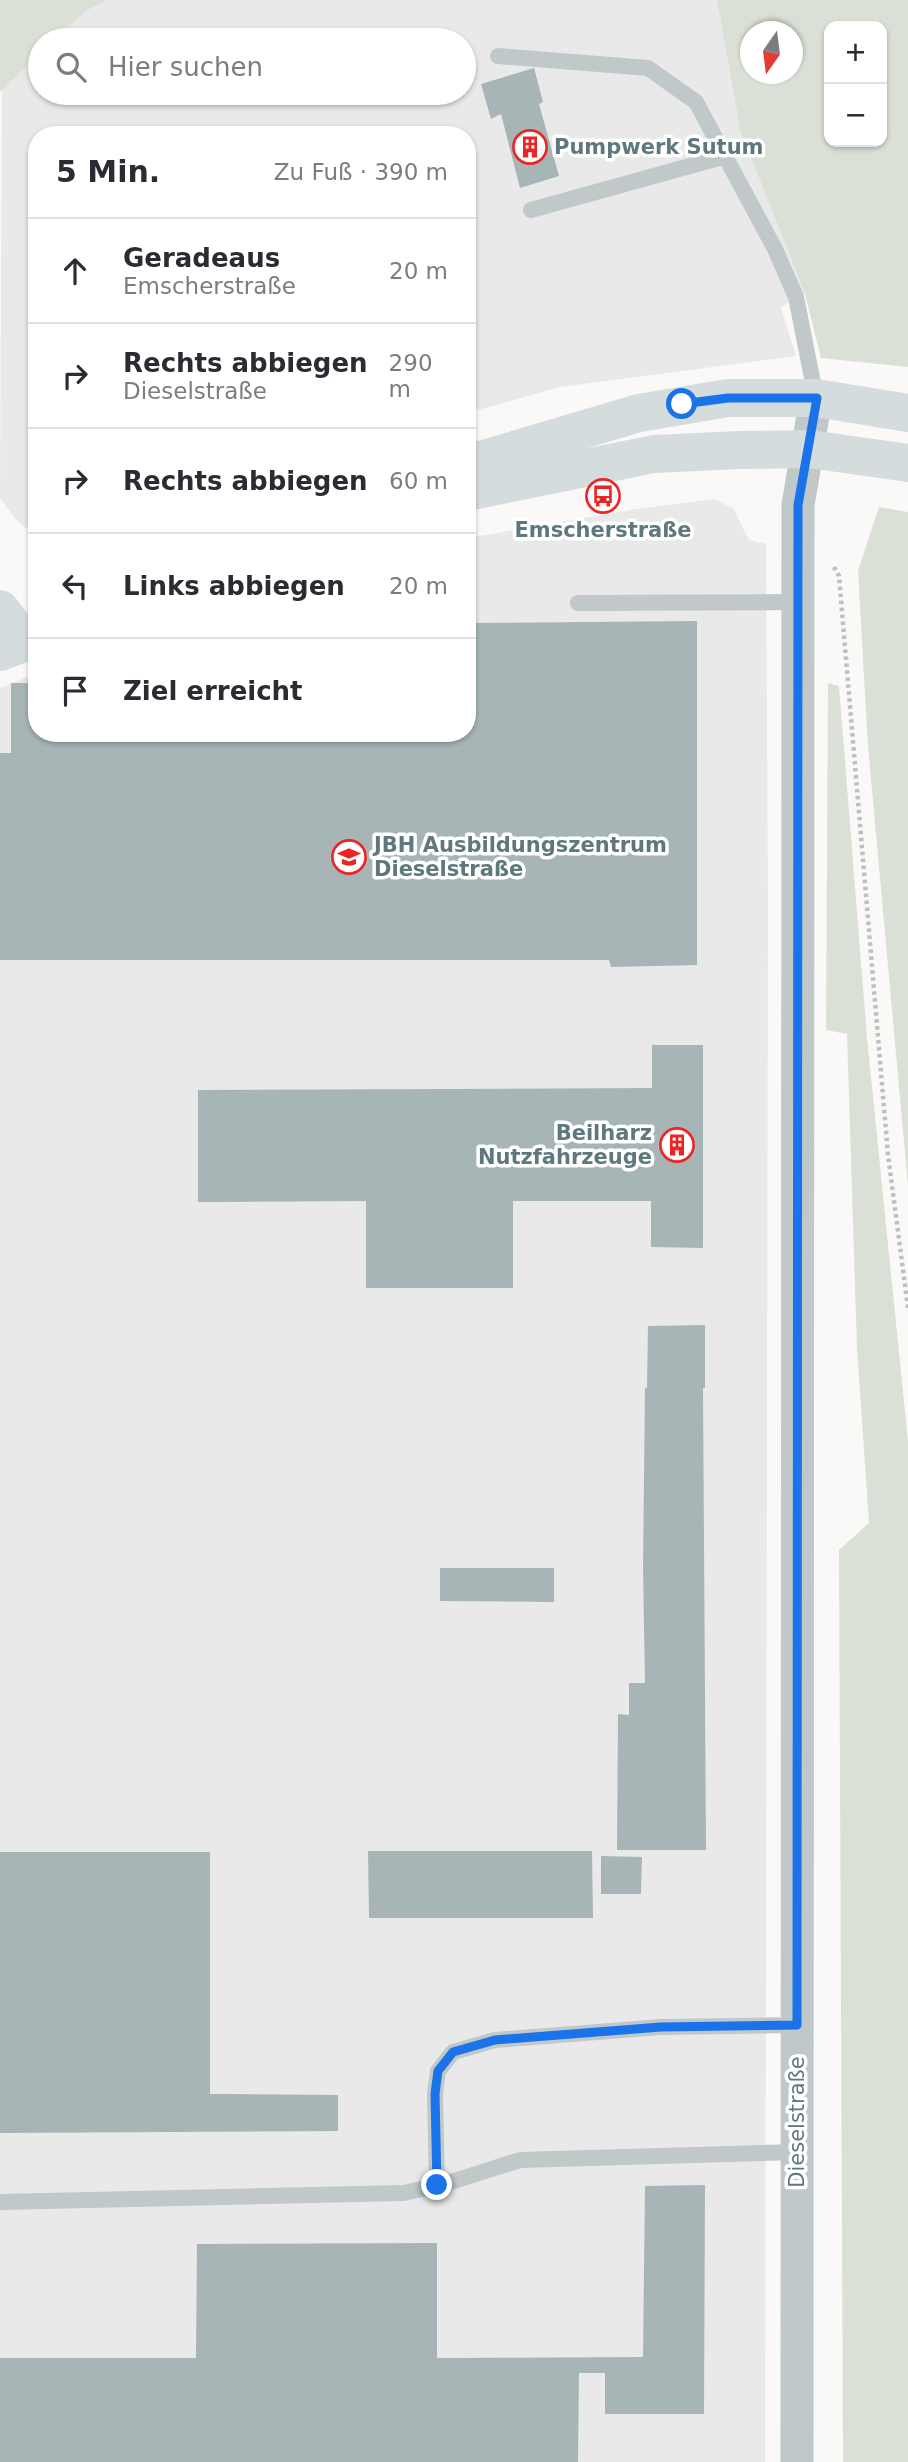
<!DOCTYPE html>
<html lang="de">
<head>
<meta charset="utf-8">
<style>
	body { margin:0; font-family:"DejaVu Sans",sans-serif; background:#f2f2f3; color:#2b2b33 }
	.controls { position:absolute; right:21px; top:21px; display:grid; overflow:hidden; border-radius:14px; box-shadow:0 2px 5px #0004 }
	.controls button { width:63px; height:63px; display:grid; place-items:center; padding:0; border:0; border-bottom:2px solid #e1e1e2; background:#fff; color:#2b2b33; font:35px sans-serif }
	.compass { position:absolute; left:740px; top:21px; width:63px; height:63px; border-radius:50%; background:#fff; box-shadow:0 2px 5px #0004; rotate:194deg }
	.stop { position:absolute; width:21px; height:21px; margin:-16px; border:5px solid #1a73e8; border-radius:50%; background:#fff }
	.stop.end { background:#1a73e8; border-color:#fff; box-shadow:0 2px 7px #0008 }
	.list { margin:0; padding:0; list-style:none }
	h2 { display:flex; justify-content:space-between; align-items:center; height:91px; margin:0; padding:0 28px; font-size:30px }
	h2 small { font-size:23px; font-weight:400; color:#7c7c81 }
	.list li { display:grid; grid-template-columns:46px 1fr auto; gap:21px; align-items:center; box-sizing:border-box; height:105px; padding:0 28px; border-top:2px solid #e1e1e2 }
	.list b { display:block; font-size:26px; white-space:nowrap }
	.list p { margin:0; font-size:23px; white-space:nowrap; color:#7c7c81 }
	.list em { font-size:23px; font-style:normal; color:#7c7c81 }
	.icon { flex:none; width:38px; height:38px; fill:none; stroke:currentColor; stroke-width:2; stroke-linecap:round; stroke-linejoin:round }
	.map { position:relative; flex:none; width:908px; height:2462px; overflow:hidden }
	.search { position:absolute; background:#fff; box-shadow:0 2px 5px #0004; left:28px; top:28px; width:448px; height:77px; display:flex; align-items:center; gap:18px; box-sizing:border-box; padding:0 24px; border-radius:38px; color:#7c7c81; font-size:26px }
	.panel { position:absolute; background:#fff; box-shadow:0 2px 5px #0004; left:28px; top:126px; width:448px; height:616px; border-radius:28px }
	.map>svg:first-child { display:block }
</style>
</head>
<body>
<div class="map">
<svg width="908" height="2462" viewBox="0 0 908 2462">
	<rect width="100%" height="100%" fill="#faf9f7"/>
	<g fill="#e8e9e8">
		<polygon points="107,0 717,0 740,130 805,294 796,297 781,308 796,356 560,387 467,413 467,135 37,135 37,536 17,521 0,498 2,88 40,53 40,93 464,93 464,40 54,40 86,11"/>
		<polygon points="715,499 734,509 749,540 766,544 768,906 765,2462 0,2462 0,688 37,673 37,733 467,733 467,538 637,509"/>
	</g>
	<g fill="#dbe0d6" fill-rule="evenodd">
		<polygon points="0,0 107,0 86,11 54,40 40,40 40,53 0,92"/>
		<path d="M717 0H908V367L821 358 805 294 740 130ZM829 26H882V142H829ZM750 32H792V74H750Z"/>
		<polygon points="879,507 908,512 908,1185 868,746 858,571"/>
		<polygon points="828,683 839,686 867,1038 908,1441 908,2462 843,2462 839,1550 869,1523 857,1348 847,1034 826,1030"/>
	</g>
	<g fill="#a7b5b7">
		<polygon points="534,68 543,102 539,104 559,176 520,188 501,114 491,119 481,84"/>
		<polygon points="697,621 697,965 611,967 609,960 0,960 0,753 11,753 11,683 37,683 37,733 467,733 467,623"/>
		<polygon points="652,1045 703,1045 703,1248 651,1247 651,1201 513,1201 513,1288 366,1288 366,1201 198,1202 198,1090 652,1088"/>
		<polygon points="705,1325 705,1388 703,1388 706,1850 617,1850 618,1714 629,1715 629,1683 645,1683 643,1568 645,1388 647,1388 648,1326"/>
		<polygon points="440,1568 554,1568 554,1602 440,1601"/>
		<polygon points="368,1851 592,1851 593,1918 369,1918"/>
		<polygon points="0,1852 210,1852 210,2094 338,2095 338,2131 0,2133"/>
		<polygon points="601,1856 642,1857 641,1894 601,1894"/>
		<polygon points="705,2185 704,2414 605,2414 605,2373 579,2373 578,2462 0,2462 0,2358 196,2358 197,2244 437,2243 437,2358 643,2357 645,2186"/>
	</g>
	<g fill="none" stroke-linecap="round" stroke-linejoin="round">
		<polyline stroke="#bbc1c2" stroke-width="4.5" stroke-dasharray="3.5 3.5" stroke-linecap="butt" points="834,567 839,576 888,1155 908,1308"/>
		<g stroke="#c0c8ca" stroke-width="16">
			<polyline points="498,56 648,68 696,102 775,249 796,297 816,398"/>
			<polyline points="531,210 726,156"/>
			<polyline points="578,603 798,602"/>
			<polyline points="437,2185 435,2094 438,2071 453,2052 495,2040 661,2027 797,2025"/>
			<polyline points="0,2202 404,2193 448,2183 520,2160 797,2152"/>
		</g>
		<polyline stroke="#c0c8ca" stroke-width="33" points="797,2462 798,505 816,398"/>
		<g stroke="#d5dcdd" stroke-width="38">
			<polyline points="467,464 639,413 728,398 816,398 908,413"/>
			<polyline points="467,492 654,454 740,450 809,449 908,463"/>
			<polyline points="0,652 37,638"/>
		</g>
		<polyline stroke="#d5dcdd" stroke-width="38" points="0,609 26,642"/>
	</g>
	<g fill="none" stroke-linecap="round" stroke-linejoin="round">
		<polyline stroke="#1a73e8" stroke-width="9" points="437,2185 435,2094 438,2071 453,2052 495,2040 661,2027 797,2025 798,505 817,398 728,398 682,404"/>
	</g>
	<defs>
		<g id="building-ring" transform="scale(1.75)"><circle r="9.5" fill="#fff" stroke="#ed2426" stroke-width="1.5"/><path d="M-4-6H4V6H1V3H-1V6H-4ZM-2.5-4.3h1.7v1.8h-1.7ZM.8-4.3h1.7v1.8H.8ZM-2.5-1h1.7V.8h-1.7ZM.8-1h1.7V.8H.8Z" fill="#ed2426"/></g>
		<g id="bus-ring" transform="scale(1.75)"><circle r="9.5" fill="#fff" stroke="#ed2426" stroke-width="1.5"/><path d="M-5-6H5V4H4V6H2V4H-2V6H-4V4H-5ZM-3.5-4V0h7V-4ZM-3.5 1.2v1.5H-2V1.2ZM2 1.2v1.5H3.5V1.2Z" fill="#ed2426"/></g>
		<g id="university-ring" transform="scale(1.75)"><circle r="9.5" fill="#fff" stroke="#ed2426" stroke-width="1.5"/><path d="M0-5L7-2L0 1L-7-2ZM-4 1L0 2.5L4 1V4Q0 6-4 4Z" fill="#ed2426"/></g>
	</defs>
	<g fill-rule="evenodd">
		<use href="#building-ring" x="530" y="147"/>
		<use href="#bus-ring" x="603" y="496"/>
		<use href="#university-ring" x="349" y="857"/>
		<use href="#building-ring" x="677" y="1145"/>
	</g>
	<g text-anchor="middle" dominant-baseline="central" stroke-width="7" stroke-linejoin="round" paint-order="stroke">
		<g font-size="21" font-weight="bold" fill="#5e787e" stroke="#fff" text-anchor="start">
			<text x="554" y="147">Pumpwerk Sutum</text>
			<text x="603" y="530" text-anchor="middle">Emscherstraße</text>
			<text x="374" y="845">JBH Ausbildungszentrum<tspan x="374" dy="24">Dieselstraße</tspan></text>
			<text x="652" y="1133" text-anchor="end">Beilharz<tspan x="652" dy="24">Nutzfahrzeuge</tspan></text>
		</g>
		<g font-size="21" fill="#5e787e" stroke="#fff">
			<text transform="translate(797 2122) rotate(-90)">Dieselstraße</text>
		</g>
	</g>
</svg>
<div class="controls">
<button>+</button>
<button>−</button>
</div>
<svg class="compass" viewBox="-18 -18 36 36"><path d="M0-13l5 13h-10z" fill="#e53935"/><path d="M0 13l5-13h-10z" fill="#7c7c81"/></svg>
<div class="stop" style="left:682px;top:404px"></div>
<div class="stop end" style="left:437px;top:2185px"></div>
<div class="search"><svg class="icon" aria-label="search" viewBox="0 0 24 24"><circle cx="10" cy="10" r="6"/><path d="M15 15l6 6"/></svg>Hier suchen</div>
<section class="panel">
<h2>5 Min.<small>Zu Fuß · 390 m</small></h2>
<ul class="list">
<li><svg class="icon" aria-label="ahead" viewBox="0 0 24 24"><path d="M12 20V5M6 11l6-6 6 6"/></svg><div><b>Geradeaus</b><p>Emscherstraße</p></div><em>20 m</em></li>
<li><svg class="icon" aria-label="right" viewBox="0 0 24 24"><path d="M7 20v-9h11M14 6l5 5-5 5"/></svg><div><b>Rechts abbiegen</b><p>Dieselstraße</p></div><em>290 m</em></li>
<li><svg class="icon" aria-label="right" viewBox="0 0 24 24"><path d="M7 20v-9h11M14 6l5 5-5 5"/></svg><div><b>Rechts abbiegen</b></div><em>60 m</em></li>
<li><svg class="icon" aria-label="left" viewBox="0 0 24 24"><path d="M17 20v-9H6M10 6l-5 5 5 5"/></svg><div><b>Links abbiegen</b></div><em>20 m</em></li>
<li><svg class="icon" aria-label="arrive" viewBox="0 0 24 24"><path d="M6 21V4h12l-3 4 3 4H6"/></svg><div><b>Ziel erreicht</b></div></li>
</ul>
</section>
</div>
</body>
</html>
